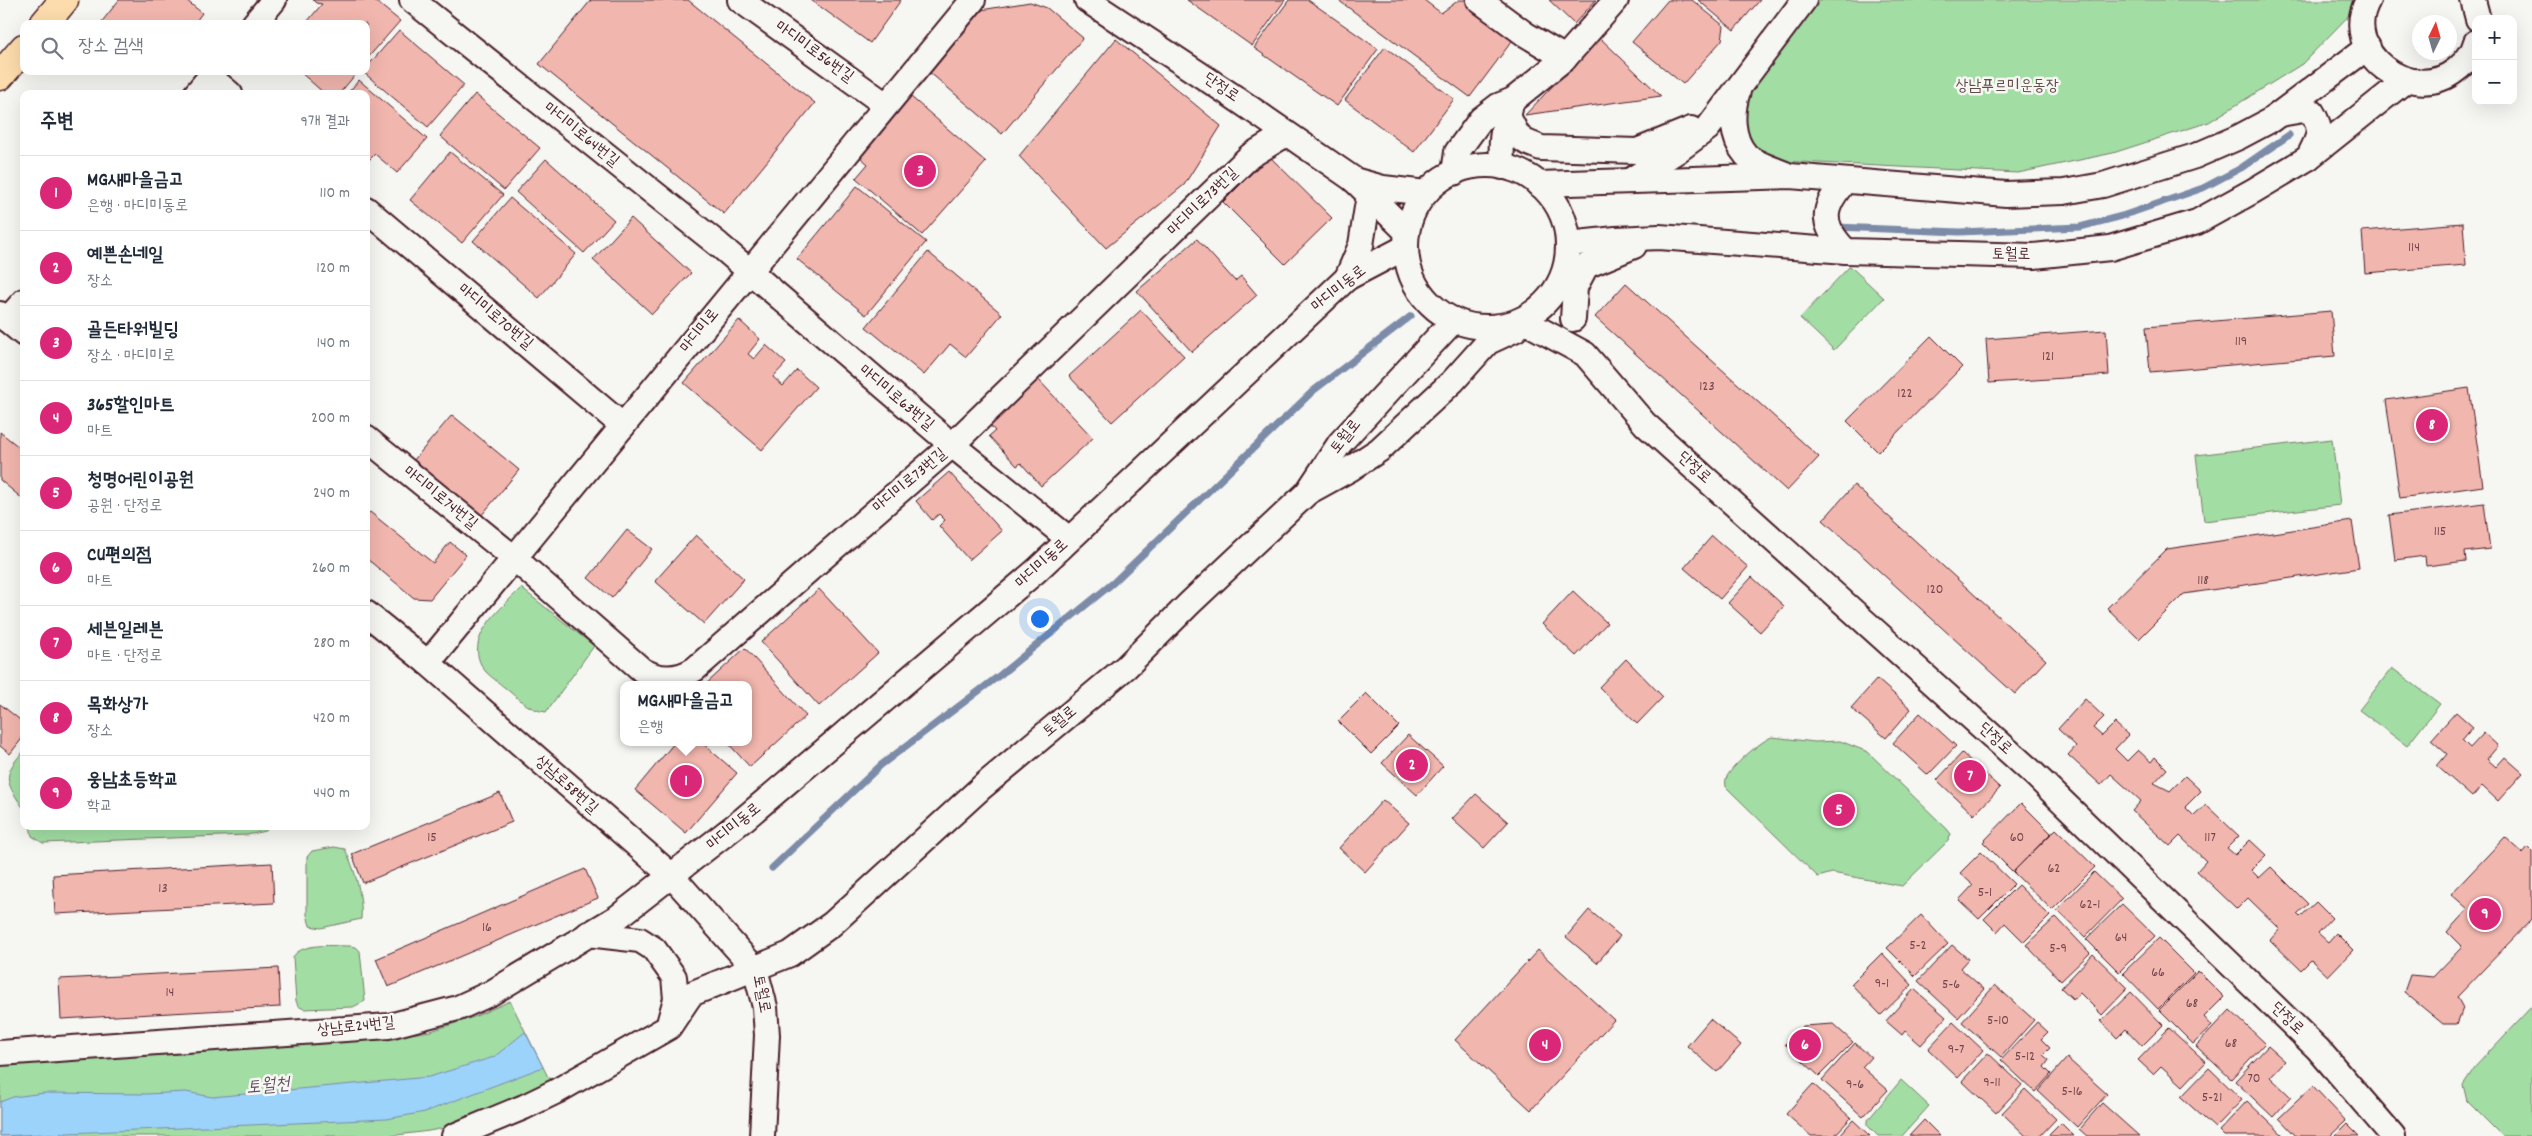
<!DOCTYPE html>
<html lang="ko">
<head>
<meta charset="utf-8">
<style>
	body { margin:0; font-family:Dekko,"Poor Story",sans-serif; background:#f6f6f7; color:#1f2937 }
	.controls { position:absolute; right:15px; top:15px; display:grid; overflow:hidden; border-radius:10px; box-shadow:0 5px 20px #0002 }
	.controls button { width:45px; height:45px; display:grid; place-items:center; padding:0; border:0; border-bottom:1px solid #e0e1e3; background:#fff; color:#1f2937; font:25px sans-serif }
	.compass { position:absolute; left:2412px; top:15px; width:45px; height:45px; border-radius:50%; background:#fff; box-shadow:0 5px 20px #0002; rotate:5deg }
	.you { position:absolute; left:1039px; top:618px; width:18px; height:18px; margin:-12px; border:4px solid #fff; border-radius:50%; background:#1a73e8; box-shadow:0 0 0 8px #1a73e833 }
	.badge { display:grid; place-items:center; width:32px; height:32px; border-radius:50%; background:#db2777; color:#fff; font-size:16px; font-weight:700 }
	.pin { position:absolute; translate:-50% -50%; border:2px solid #fff; box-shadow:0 1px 5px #0006 }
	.popup { position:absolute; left:620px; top:681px; width:132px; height:65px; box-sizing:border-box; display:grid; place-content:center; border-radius:10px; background:#fff; filter:drop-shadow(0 1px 4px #0005); font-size:16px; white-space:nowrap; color:#747a83 }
	.popup b { font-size:19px; color:#1f2937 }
	.popup::after { content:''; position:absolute; left:50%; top:100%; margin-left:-10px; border:10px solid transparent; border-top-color:#fff }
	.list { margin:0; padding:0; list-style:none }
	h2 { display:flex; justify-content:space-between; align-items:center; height:65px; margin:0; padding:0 20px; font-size:21px }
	h2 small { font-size:16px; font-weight:400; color:#747a83 }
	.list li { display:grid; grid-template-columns:32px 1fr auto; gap:15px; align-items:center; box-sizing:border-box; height:75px; padding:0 20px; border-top:1px solid #e0e1e3 }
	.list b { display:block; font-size:19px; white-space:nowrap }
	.list p { margin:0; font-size:16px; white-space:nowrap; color:#747a83 }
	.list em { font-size:16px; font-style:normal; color:#747a83 }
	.icon { flex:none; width:28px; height:28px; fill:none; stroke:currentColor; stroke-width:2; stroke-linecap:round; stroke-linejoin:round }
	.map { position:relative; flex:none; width:2532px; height:1136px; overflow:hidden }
	.search { position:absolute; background:#fff; box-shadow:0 5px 20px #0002; left:20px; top:20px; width:350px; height:55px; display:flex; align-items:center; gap:12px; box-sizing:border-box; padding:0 18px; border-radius:10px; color:#747a83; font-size:19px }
	.panel { position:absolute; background:#fff; box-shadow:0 5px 20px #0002; left:20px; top:90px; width:350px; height:740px; border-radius:10px }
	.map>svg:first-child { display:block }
</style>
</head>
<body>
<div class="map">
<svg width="2532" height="1136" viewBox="0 0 2532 1136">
	<rect width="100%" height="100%" fill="#f6f6f2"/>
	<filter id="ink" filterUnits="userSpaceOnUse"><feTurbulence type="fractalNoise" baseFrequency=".02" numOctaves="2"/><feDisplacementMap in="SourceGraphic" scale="10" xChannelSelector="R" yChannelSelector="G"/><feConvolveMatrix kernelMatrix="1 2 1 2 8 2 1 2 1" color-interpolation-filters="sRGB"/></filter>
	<g filter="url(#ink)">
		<g fill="#a2dda4" stroke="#767e68">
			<polygon points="1804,0 2364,0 2302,64 2209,122 2113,153 2018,173 1780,161 1752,146 1739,127 1738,106"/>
			<polygon points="1850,266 1884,298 1834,350 1800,318"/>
			<polygon points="2332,439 2340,505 2204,521 2196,455"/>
			<path d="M521 588 594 646 546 712C528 710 518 698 504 687 498 682 491 677 486 672 460 640 500 610 521 588Z"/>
			<polygon points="2392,668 2440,704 2407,746 2359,710"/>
			<path d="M1772 737 1815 742 1840 741 1868 752 1947 829 1951 834 1948 841 1902 886 1832 873 1818 877 1726 787C1726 784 1725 782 1726 779 1729 768 1762 740 1772 737Z"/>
			<path d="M24 751V809C7 784 0 776 24 751Z"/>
			<polygon points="30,826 269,826 266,831 247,835 43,843 32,836"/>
			<path d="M334 847 345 849C355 869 363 897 361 919L321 928 310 926 307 915V857L312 851Z"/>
			<path d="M350 946 356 947 360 951 365 1001 353 1007 304 1009 298 1006 296 1001 293 957C302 942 334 946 350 946Z"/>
			<polygon points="510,1001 548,1077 553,1080 465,1124 429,1131 389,1136 0,1136 0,1065 381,1038 431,1031 474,1017"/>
			<polygon points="2532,1006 2532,1136 2502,1136 2467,1101 2463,1085 2475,1067"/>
			<polygon points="1901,1080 1929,1106 1902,1136 1878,1136 1867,1125 1867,1121"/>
		</g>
		<polygon fill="#9cd3fb" stroke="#7b8ba8" points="525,1032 543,1067 425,1112 387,1119 0,1136 0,1102 13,1097 44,1093 146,1094 186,1092 212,1097 429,1077 494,1057"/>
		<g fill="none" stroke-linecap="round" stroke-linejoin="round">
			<g stroke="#7b8ba8" stroke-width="7">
				<polyline points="1836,227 1959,232 2080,227 2122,216 2203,188 2241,168 2289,135"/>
				<polyline points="772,868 881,765 1000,675 1113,583 1313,391 1411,316"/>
			</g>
		</g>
		<g fill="#f1b6ae" stroke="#4a1f2b">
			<polygon points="119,0 186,0 202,13 194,24 100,24"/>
			<polygon points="313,0 374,0 400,21 366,60 366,24 309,24 307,22 322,4 316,3"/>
			<polygon points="591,0 688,0 815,103 724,214 539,64"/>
			<polygon points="811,0 901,0 870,43"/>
			<polygon points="1187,0 1285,0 1252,46"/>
			<polygon points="1289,0 1308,0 1378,49 1337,106 1254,48"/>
			<polygon points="1338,0 1424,0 1441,13 1459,0 1465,0 1515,37 1470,97"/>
			<polygon points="1549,0 1596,0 1574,24"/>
			<polygon points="1668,0 1692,0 1724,26 1722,40 1683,84 1632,42"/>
			<polygon points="1698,0 1760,0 1734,30"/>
			<polygon points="1030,2 1047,8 1083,38 1002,134 928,71 981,10"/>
			<polygon points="399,30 464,85 428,127 363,72 366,71 366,68"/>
			<polygon points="1599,37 1661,96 1525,115"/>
			<polygon points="1116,39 1221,126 1184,185 1106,248 1019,156"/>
			<polygon points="1385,47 1454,99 1414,152 1345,100"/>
			<polygon points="299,71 351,71 355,75 339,94 325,94"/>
			<polygon points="359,80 427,139 397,173 375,154 366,163 366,94 347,94"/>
			<polygon points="475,94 540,148 504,190 440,136"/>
			<polygon points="910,96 986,162 922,235 856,178 868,164 859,156"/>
			<polygon points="450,152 503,195 462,243 410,200"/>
			<polygon points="1269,156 1332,218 1285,264 1223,202"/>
			<polygon points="546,159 614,220 584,253 516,192"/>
			<polygon points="857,186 926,242 866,315 797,259"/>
			<polygon points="510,198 576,254 539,298 473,241"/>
			<polygon points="631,218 691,273 652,314 593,260"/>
			<polygon points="2463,223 2466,265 2365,273 2362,231"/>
			<polygon points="1197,239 1235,281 1241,276 1257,295 1192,352 1137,291"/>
			<polygon points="928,252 1002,314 966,357 950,344 924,375 866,327"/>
			<polygon points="1626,283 1819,457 1787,491 1595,317"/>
			<polygon points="1141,310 1184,356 1112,422 1069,376"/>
			<polygon points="2331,311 2335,356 2150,372 2146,327"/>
			<polygon points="739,320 760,339 748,354 754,359 766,345 786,363 773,377 783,386 797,370 816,387 762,450 684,383"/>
			<polygon points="2106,330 2109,375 1989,383 1986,339"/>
			<polygon points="1931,336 1962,367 1878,452 1847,421"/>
			<polygon points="1036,377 1093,438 1041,486 1021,463 1017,466 989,436 995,431 987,422"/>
			<polygon points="2469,388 2483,486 2400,498 2386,400"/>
			<polygon points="452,415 519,470 481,516 413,461"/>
			<polygon points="0,432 24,451 24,500 0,480"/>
			<polygon points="949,472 1002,531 969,560 939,526 945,520 939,514 932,520 916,501"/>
			<polygon points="1854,485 2046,660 2015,694 1823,520"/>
			<polygon points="2484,503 2490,549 2465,552 2466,561 2426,566 2425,556 2395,560 2389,515"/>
			<polygon points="370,512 433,563 450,542 466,555 430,599 414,598 366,558 366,516"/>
			<polygon points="2352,521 2359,568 2184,594 2139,639 2107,608 2167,549"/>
			<polygon points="627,530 652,549 612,598 588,578"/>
			<polygon points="696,535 744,579 704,624 655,581"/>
			<polygon points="1712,536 1748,567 1720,599 1684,568"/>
			<polygon points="1752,577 1784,606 1760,632 1728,603"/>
			<polygon points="819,589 878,653 819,706 761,642"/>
			<polygon points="1573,591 1607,623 1576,656 1542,624"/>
			<polygon points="745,648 806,716 750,767 727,742 748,742 748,685 705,685"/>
			<polygon points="1626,659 1663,697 1637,724 1599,687"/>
			<polygon points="1877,679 1911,709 1886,738 1851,708"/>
			<polygon points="1366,693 1399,726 1371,754 1338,721"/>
			<polygon points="2085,699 2104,717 2093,728 2102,736 2115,723 2128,735 2115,749 2127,761 2138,750 2151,762 2155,757 2167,769 2154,783 2170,791 2185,776 2201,791 2185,807 2194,816 2206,805 2239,836 2227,848 2235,855 2250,840 2266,855 2251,870 2259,878 2271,867 2308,904 2297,914 2300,917 2316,902 2332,918 2318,933 2328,942 2336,933 2353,950 2328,976 2311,960 2301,970 2270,940 2280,929 2248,898 2237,909 2197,871 2206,861 2180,836 2170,846 2132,811 2141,801 2111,774 2101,785 2068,755 2076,746 2058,729"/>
			<polygon points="0,704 24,723 24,736 10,754 0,746"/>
			<polygon points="2456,712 2473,727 2462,740 2470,748 2484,733 2498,746 2487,759 2496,767 2505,757 2523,773 2498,801 2482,786 2472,797 2437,766 2447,754 2431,740"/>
			<polygon points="1920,713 1956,746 1928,775 1893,743"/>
			<polygon points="1408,735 1443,766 1417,795 1382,763"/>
			<polygon points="675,742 701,742 737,773 686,833 635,790"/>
			<polygon points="1962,753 2000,788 1974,815 1937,780"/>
			<polygon points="500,793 512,822 363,883 352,854"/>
			<polygon points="1476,794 1508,822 1484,848 1452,819"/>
			<polygon points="1383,800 1409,823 1365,872 1339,848"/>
			<polygon points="2021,803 2051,833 2013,872 1983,842"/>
			<polygon points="2056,829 2095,867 2052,910 2013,872"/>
			<polygon points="2505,837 2523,853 2528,847 2532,851 2532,919 2457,997 2463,1008 2457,1024 2443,1024 2404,992 2410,975 2433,977 2462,947 2447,932 2468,909 2451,894"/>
			<polygon points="1981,852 2014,884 1979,919 1959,900 1973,885 1960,873"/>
			<polygon points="272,863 274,903 55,914 53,875"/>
			<polygon points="585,869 598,898 388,987 376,959"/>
			<polygon points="2094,872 2122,899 2085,937 2057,910"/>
			<polygon points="2018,885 2050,916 2024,942 2005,923 1997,932 1984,919"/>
			<polygon points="2122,904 2155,936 2119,972 2086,939"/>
			<polygon points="1589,910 1620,936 1597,963 1566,937"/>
			<polygon points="1921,915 1948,944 1915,976 1887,948"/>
			<polygon points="2056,917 2090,953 2061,981 2026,945"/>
			<polygon points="2159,938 2194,973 2158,1009 2123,973"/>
			<polygon points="1952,945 1968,959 1960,968 1984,989 1958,1018 1918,981"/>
			<polygon points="1538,950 1614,1020 1531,1110 1455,1040"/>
			<polygon points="1882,953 1912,985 1881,1015 1851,984"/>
			<polygon points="2093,954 2128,988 2102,1015 2080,993 2073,999 2061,988"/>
			<polygon points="278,968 280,1007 61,1019 59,979"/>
			<polygon points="2198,971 2224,997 2204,1017 2212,1026 2193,1044 2159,1010"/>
			<polygon points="1995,985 2034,1020 2001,1057 1962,1022"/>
			<polygon points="1914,989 1946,1017 1921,1045 1905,1031 1902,1035 1886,1021"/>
			<polygon points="2131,992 2163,1025 2142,1046 2126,1029 2117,1038 2101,1021"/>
			<polygon points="2230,1010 2265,1043 2231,1079 2196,1046"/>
			<polygon points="1710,1019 1741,1045 1717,1072 1687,1046"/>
			<polygon points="1953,1022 1983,1050 1958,1078 1928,1049"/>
			<polygon points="2037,1022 2048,1032 2041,1039 2050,1048 2043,1055 2049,1060 2044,1067 2051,1074 2035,1092 2001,1060"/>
			<polygon points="1833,1024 1853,1042 1819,1076 1785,1044 1803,1026"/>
			<polygon points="2169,1028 2206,1062 2183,1086 2161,1066 2153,1074 2138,1060"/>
			<polygon points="1855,1043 1871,1057 1862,1067 1888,1090 1863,1117 1822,1080"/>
			<polygon points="2268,1046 2285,1061 2270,1077 2291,1097 2273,1117 2235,1081"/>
			<polygon points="1988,1053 2022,1085 1996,1113 1962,1081"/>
			<polygon points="2067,1058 2107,1094 2077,1127 2038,1091"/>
			<polygon points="2209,1068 2242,1100 2215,1128 2181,1097"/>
			<polygon points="1813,1084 1851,1118 1834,1136 1811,1136 1786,1114"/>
			<polygon points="2313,1086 2346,1121 2330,1136 2296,1136 2279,1118"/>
			<polygon points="2025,1089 2056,1119 2040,1136 2026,1136 2002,1113"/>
			<polygon points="2247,1101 2284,1136 2224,1136 2219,1131"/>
			<polygon points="2102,1103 2139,1136 2087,1136 2079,1129"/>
			<polygon points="1853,1120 1870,1136 1839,1136"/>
			<polygon points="1924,1120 1940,1136 1909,1136"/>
			<polygon points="2061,1123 2074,1136 2048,1136"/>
			<polygon points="2347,1124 2359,1136 2335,1136"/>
		</g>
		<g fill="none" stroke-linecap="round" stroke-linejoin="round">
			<g stroke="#4a1f2b" stroke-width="28">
				<g id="minor">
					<polyline points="412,0 719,245 952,445 1069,539"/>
					<polyline points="740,0 886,105"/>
					<polyline points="1087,0 1231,95 1353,179 1407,232"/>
					<polyline points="1479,0 1525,34 1565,58"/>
					<path d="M2368 0C2339 52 2411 106 2456 70 2465 63 2473 54 2476 42"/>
					<polyline points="2473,0 2478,19"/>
					<polyline points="254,24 274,0"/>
					<polyline points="210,77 230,94"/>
					<path d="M1738 91C1731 112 1731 138 1746 155 1755 164 1774 169 1785 174"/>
					<polyline points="196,94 215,71"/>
					<polyline points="1507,114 1518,136 1526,142 1541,148 1637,151 1691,129"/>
					<path d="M2280 114 2303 110 2312 112C2324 131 2318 139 2308 158"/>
					<circle cx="1487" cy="246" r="81"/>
					<path d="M1502 167C1501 145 1501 129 1510 109"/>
					<polyline points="1454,173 1457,152 1481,119 1498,106 1513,100 1565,58 1616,0"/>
					<polyline points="1354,180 1383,188 1426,193"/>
					<polyline points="1631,180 1677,151 1708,128 1804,0"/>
					<path d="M1845 181C1821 209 1820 224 1846 251"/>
					<polyline points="1538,184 1790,176 2006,194 2064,192 2103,185 2195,156 2239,137 2271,120 2368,47"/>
					<polyline points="366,209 623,426"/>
					<polyline points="1568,244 1616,239 1659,237 1846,251 2034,256 2110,248 2197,222 2253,191 2308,158 2406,80"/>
					<polyline points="1347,278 1361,245 1369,195"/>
					<polyline points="0,314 24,334"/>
					<polyline points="1573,319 1575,287 1586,266 1634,246"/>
					<polyline points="7,320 24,301"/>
					<polyline points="1522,320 1585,354 1645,424 2033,773 2318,1049 2393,1136"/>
					<path d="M366 438 514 558 642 670C659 680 678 680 695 669L952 445 1250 156 1286 134"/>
					<polyline points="1310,491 1350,469 1379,450 1453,381 1488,342 1516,329"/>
					<polyline points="366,613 428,663 672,876 755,969 765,1007 767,1035 762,1136"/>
					<polyline points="428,663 973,0"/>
					<polyline points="588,934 640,940 654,949 674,977 676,999 670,1020"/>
					<polyline points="0,1053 389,1026 458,1008 491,993 618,917 744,819 1036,571 1347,278 1406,247"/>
					<polyline points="454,1136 524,1107 557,1091 669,1027 691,994 790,954 832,924 982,787 1126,667 1190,603 1307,493 1340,443 1454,320"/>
				</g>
			</g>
			<g stroke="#4a1f2b" stroke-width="31">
				<g id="major">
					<polyline points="44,24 64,0"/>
					<polyline points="0,76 24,48"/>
				</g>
			</g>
			<use href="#minor" stroke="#f6f6f2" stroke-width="24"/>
			<use href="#major" stroke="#fcdcac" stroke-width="28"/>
		</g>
	</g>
	<g text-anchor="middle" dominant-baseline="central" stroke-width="5" stroke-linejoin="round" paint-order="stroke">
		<g font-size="14" fill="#74454c">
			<text x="2414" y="248">114</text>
			<text x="2241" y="342">119</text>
			<text x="2048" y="357">121</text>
			<text x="1707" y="387">123</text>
			<text x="1905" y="394">122</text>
			<text x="2440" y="532">115</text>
			<text x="2203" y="581">118</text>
			<text x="1935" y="590">120</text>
			<text x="432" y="838">15</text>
			<text x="2017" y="838">60</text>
			<text x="2210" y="838">117</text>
			<text x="2054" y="869">62</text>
			<text x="163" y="889">13</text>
			<text x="1985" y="893">5-1</text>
			<text x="2090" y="905">62-1</text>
			<text x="487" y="928">16</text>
			<text x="2121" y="938">64</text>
			<text x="1918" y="946">5-2</text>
			<text x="2058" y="949">5-9</text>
			<text x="2158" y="973">66</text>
			<text x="1882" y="984">9-1</text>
			<text x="1951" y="985">5-6</text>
			<text x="170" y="993">14</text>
			<text x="2192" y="1004">68</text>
			<text x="1998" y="1021">5-10</text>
			<text x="2231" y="1044">68</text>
			<text x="1956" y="1050">9-7</text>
			<text x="2025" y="1057">5-12</text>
			<text x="2254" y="1079">70</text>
			<text x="1992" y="1083">9-11</text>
			<text x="1855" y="1085">9-6</text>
			<text x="2072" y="1092">5-16</text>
			<text x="2212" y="1098">5-21</text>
		</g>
		<g font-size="16" fill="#4a1f2b" stroke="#f6f6f2">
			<text transform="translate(814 52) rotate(36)">마디미로56번길</text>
			<text transform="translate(1221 88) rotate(34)">단정로</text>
			<text transform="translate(581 135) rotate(39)">마디미로64번길</text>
			<text transform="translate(1203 202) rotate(-44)">마디미로73번길</text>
			<text transform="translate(2011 255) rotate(1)">토월로</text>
			<text transform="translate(1339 289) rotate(-38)">마디미동로</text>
			<text transform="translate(495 317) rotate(40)">마디미로70번길</text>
			<text transform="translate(700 331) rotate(-51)">마디미로</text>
			<text transform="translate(896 398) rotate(40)">마디미로63번길</text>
			<text transform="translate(1346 437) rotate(-52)">토월로</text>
			<text transform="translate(1694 468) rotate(42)">단정로</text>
			<text transform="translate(910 481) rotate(-40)">마디미로73번길</text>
			<text transform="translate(440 498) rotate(39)">마디미로74번길</text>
			<text transform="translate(1042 564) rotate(-42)">마디미동로</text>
			<text transform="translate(1060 722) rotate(-40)">토월로</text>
			<text transform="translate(1995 739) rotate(42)">단정로</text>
			<text transform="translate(566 785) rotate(42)">상남로58번길</text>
			<text transform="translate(734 827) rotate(-39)">마디미동로</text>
			<text transform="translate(761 994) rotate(79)">토월로</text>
			<text transform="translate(2287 1019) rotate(44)">단정로</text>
			<text transform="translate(356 1027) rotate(-6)">상남로24번길</text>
		</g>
		<g font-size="16" fill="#604e49" stroke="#f6f6f2">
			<text x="2007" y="86">상남푸르미운동장</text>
		</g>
		<g font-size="18" font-style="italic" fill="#5e4c5f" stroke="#f6f6f2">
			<text transform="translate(268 1087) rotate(-5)">토월천</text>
		</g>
	</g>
</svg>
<div class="controls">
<button>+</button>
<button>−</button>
</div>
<svg class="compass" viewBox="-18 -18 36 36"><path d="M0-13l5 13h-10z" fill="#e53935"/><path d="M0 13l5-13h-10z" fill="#747a83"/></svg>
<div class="you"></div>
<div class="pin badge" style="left:686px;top:781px">1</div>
<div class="popup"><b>MG새마을금고</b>은행</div>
<div class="pin badge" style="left:1412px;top:765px">2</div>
<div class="pin badge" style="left:920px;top:171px">3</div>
<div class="pin badge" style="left:1545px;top:1045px">4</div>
<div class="pin badge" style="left:1839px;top:810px">5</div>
<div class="pin badge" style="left:1805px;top:1045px">6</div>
<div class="pin badge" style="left:1970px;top:776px">7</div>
<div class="pin badge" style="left:2432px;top:425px">8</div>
<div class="pin badge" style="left:2485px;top:914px">9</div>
<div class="search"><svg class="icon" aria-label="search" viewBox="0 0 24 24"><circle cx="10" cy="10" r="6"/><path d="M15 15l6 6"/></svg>장소 검색</div>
<section class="panel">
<h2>주변<small>9개 결과</small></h2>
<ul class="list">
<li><span class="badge">1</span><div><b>MG새마을금고</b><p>은행 · 마디미동로</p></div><em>110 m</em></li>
<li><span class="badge">2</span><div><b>예쁜손네일</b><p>장소</p></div><em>120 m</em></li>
<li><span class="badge">3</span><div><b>골든타워빌딩</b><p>장소 · 마디미로</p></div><em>140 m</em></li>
<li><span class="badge">4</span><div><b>365할인마트</b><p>마트</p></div><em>200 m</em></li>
<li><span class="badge">5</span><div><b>청명어린이공원</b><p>공원 · 단정로</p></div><em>240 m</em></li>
<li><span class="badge">6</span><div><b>CU편의점</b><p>마트</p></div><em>260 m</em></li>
<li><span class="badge">7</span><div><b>세븐일레븐</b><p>마트 · 단정로</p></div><em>280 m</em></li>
<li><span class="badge">8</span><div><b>목화상가</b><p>장소</p></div><em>420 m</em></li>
<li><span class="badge">9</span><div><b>웅남초등학교</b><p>학교</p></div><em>440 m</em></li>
</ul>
</section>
</div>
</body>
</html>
